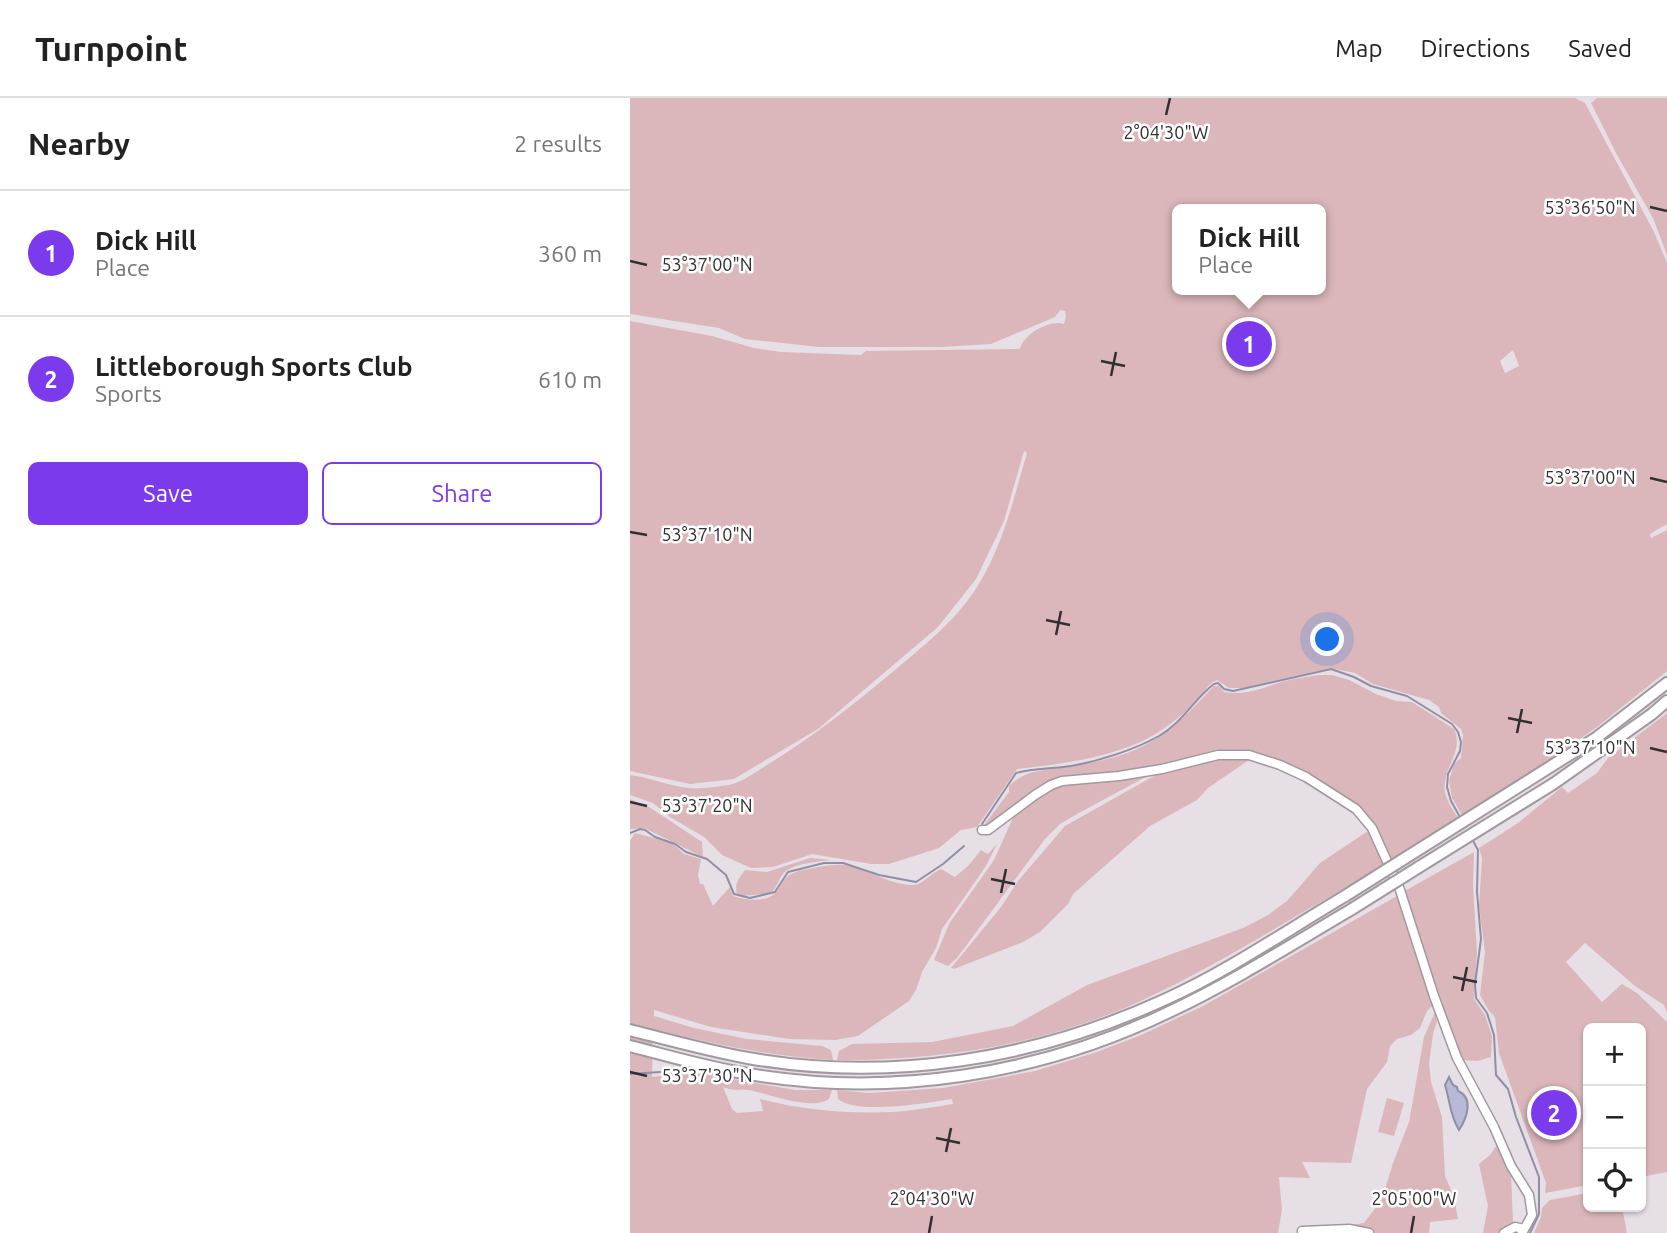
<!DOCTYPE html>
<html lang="en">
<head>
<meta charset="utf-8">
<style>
	body { margin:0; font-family:Ubuntu,sans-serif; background:#f6f6f6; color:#222 }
	.controls { position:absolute; right:21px; bottom:21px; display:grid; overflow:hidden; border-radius:10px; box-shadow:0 2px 5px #0004 }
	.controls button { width:63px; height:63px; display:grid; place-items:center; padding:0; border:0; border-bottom:2px solid #e0e0e0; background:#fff; color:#222; font:35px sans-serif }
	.you { position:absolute; left:698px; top:542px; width:24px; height:24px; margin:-18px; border:5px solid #fff; border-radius:50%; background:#1a73e8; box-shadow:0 0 0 10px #1a73e833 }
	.badge { display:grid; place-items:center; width:46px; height:46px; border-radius:50%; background:#7c3aed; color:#fff; font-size:23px; font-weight:700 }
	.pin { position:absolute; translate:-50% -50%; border:4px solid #fff; box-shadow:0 2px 7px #0006 }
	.popup { position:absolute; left:542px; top:106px; width:154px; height:91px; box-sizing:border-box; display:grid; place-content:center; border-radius:10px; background:#fff; filter:drop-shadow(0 2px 5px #0005); font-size:23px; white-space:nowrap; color:#767676 }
	.popup b { font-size:26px; color:#222 }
	.popup::after { content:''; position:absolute; left:50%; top:100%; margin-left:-14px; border:14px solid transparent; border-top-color:#fff }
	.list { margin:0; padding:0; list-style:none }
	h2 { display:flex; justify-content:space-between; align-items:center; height:91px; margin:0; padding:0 28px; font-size:30px }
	h2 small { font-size:23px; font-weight:400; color:#767676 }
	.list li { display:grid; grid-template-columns:46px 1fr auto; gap:21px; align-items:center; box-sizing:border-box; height:126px; padding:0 28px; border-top:2px solid #e0e0e0 }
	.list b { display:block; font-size:26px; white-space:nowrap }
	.list p { margin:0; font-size:23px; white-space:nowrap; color:#767676 }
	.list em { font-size:23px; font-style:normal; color:#767676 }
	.actions { display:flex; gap:14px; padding:21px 28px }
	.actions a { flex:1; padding:16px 0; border:2px solid #7c3aed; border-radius:10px; text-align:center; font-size:24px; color:#7c3aed }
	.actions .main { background:#7c3aed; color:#fff }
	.icon { flex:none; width:38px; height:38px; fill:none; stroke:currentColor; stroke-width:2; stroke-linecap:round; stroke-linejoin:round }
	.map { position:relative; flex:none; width:1037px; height:1135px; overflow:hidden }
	header { display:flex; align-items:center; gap:42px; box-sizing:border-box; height:98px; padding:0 35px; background:#fff; border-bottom:2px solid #e0e0e0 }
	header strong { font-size:33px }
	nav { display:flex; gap:38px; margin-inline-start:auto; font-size:24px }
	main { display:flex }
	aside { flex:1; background:#fff }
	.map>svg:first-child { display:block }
</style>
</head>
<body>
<header>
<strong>Turnpoint</strong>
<nav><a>Map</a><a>Directions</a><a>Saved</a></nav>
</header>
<main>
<aside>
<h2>Nearby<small>2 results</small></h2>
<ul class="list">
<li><span class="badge">1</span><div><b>Dick Hill</b><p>Place</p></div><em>360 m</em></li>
<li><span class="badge">2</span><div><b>Littleborough Sports Club</b><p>Sports</p></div><em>610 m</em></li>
</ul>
<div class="actions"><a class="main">Save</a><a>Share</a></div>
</aside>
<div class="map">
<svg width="1037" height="1135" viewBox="0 0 1037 1135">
	<rect width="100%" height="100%" fill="#e7dfe6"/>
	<g fill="#dbb7bb" fill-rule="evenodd">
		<path d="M0 0H945L955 5 1024 134 1037 165V426L1020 436 1021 440 1037 432V573L967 629 835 722 822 700 819 683 824 666 831 660 833 637 831 631 811 615 809 609 799 602 743 586 725 575 700 570 613 590H599L587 582C576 587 573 597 565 605 556 613 546 622 536 629 497 658 434 666 387 671L347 729 331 732 309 750 259 766H241L182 756 143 769 121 770 92 757 74 739 40 719 23 705 0 697V677C18 679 34 686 52 689 67 692 84 689 99 687 112 684 126 674 137 667 183 639 224 606 265 572 296 546 329 520 350 484 374 444 384 399 397 355L394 353 374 423 346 481 308 529 188 631 104 681 60 686 0 673V223L82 238 124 250 151 254 231 257 236 253 390 251C393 236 421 221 434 226L436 219 435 213 430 212 425 219 361 246 311 249H189L115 241 89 230 0 216ZM547 111H691V192H547ZM883 252 889 268 875 275 870 263Z"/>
		<polygon points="967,0 1037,0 1037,157 1023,120 986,55 961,5"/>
		<path d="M689 577H702L719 582 746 596 766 603 782 604 824 631C835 654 811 670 815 695 818 706 825 715 831 724L761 765 728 706H723L673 675 617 655 527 670 432 682 361 729 351 731 379 694V688C398 669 421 673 445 668 466 664 490 659 509 650 540 636 561 612 584 588H589L594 594C615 598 635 589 655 583 666 580 678 579 689 577Z"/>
		<polygon points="1037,615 1037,915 1034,907 1005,888 955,845 936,864 972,904 992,886 1007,895 1037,924 1037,1074 1011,1079 1011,930 958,930 958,1087 915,1095 916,1085 869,955 865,919 859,913 850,897 855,854 849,808 852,760 849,750 888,725 932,689 938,695 967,675 978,660"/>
		<polygon points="603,659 619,662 578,690 567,702 520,728 443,796 438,806 410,834 393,844 324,871 321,870 371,809 388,783 435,728 531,674 581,662"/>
		<polygon points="525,674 447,716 430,726 415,741 327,860 318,868 304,862 319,826 364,762 387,711 430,686"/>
		<polygon points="0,701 19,709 72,744 73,759 14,730 0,731"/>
		<path d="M738 733 755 768C674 811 597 863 513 902 417 946 313 963 207 962L209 953 222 946 302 944 383 928 457 887 613 830 638 817 657 803 690 765Z"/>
		<path d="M5 735 42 745 54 756 71 761 68 777 70 786H73L83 808 100 789 103 798C116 802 138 806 148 792 152 787 155 779 161 776 169 772 179 771 188 769 197 768 206 766 215 767 233 770 272 792 288 786 294 784 302 775 311 771L325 779 338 768 351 752 358 756 367 746 356 768 312 831 306 850 292 874 286 892 279 903 228 938 205 942 159 941 81 929 24 912V918L64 930 117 941 192 948 201 952 203 962C142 959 83 946 23 931L22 979 38 977 39 971 53 976H74L165 992H202L199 1001C181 1013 139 996 119 992 109 990 105 994 93 989L102 1011 107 1015 133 1013 130 1001C171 1012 219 1016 262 1014 282 1013 303 1009 323 1006L322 1001C297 1005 226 1017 208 1001L207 992 239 995 313 990 405 973 467 954 511 937 573 908 767 798 803 907 797 913 790 930 781 937 767 941 760 948 757 964 737 991 721 1065 672 1064 680 1080 649 1079 652 1112 648 1135H0V743Z"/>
		<polygon points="844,754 843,787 847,855 844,901 855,917 862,938 861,959 848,963 831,962 773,794"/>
		<path d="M180 760 201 762C186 764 163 765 153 776 148 782 147 790 141 795L113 798 107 796C104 786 109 780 115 772L137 774Z"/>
		<polygon points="805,914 807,923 803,936 799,966 801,984 812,1019 815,1078 824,1099 828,1121 800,1124 799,1135 746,1135 715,1128 734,1125 752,1101 763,1065 779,1024 794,939"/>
		<polygon points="757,1000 774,1005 764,1038 748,1034"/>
		<polygon points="868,1045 881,1074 883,1124 870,1135 853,1135 858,1108 849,1066 860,1057"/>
		<polygon points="958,1095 958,1109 992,1109 997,1135 904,1135 911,1119 912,1110 920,1102"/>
	</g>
	<path fill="#b8b8d7" stroke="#908fa6" stroke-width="2" d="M819 979 823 987 827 989 828 993C844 1000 837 1020 829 1032 820 1018 820 1003 815 987Z"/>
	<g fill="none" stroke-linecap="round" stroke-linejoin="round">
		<g stroke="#908fa6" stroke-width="2">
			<path d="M352 726 386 675C404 670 422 671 441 668 469 663 504 652 529 638 553 624 565 600 584 586L588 585 594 591 603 593 701 571 724 579 741 588 777 598 822 626 828 634 831 644 830 653 818 676 817 689 821 703 831 721"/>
			<polyline points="0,735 10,731 15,732 25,739 45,746 56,754 77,761 96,777 104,796 120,800 145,794 158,774 194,765 213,765 249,777 286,784 313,766 334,748"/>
			<polyline points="842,741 848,752 847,794 851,841 845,886 846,900 857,915 864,937 866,977 878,991 886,1019 909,1079 909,1116 900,1135"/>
			<polyline points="0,976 30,974"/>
		</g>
		<g stroke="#a0999f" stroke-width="11">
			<g id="minor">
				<polyline points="352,732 358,732 405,697 421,687 432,683 489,678 532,671 588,657 619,657 650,667 676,679 726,711 742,730 770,792 804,898 827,960 864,1029 881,1068 899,1097 902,1117 892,1135"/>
				<polyline points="672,1133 719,1131 739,1135"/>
				<polyline points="874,1135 885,1129 894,1131"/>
			</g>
		</g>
		<g stroke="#a0999f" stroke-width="14">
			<g id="highway">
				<polyline points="780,757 966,640 1037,585"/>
				<polyline points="789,769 923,686 1022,616 1037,603"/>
				<path d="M0 932C39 942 79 953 118 960 260 985 406 961 536 901 598 873 656 833 715 798"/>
				<path d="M0 948C39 958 79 970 119 976 260 1000 408 977 537 915 601 885 661 847 722 811"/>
			</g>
		</g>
		<use href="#minor" stroke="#fff" stroke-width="8"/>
		<use href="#highway" stroke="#fff" stroke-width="10"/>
		<g stroke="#a0999f" stroke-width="14" stroke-linecap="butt">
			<g id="highway-bridge">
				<polyline points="715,798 780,757"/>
				<polyline points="722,811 789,769"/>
			</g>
		</g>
		<use href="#highway-bridge" stroke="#fff" stroke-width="10"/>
	</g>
	<path fill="none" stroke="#322f32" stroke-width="2.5" d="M536 17 540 0M1020 109 1037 113M0 163 17 167M471 263 495 268M481 278 486 254M1020 380 1037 384M0 434 17 437M416 522 440 527M426 537 431 513M878 620 902 625M887 635 892 611M1020 650 1037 654M0 704 17 708M361 781 385 786M371 795 376 771M823 879 847 884M832 893 837 869M0 974 17 978M306 1040 330 1045M316 1054 321 1030M299 1135 302 1118M781 1135 784 1118"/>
	<g font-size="18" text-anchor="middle" fill="#322f32" stroke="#fff" stroke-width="5" stroke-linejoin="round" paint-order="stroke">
		<text x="536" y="41">2°04'30"W</text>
		<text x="960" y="116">53°36'50"N</text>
		<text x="77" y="173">53°37'00"N</text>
		<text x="960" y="386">53°37'00"N</text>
		<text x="77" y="443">53°37'10"N</text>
		<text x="960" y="656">53°37'10"N</text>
		<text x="77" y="714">53°37'20"N</text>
		<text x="77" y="984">53°37'30"N</text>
		<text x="302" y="1107">2°04'30"W</text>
		<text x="784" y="1107">2°05'00"W</text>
	</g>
</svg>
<div class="controls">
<button>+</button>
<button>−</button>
<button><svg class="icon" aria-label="locate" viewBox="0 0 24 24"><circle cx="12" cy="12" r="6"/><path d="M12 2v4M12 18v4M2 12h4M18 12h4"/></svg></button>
</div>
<div class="you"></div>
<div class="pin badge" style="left:619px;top:246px">1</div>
<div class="popup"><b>Dick Hill</b>Place</div>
<div class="pin badge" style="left:924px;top:1015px">2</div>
</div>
</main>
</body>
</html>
